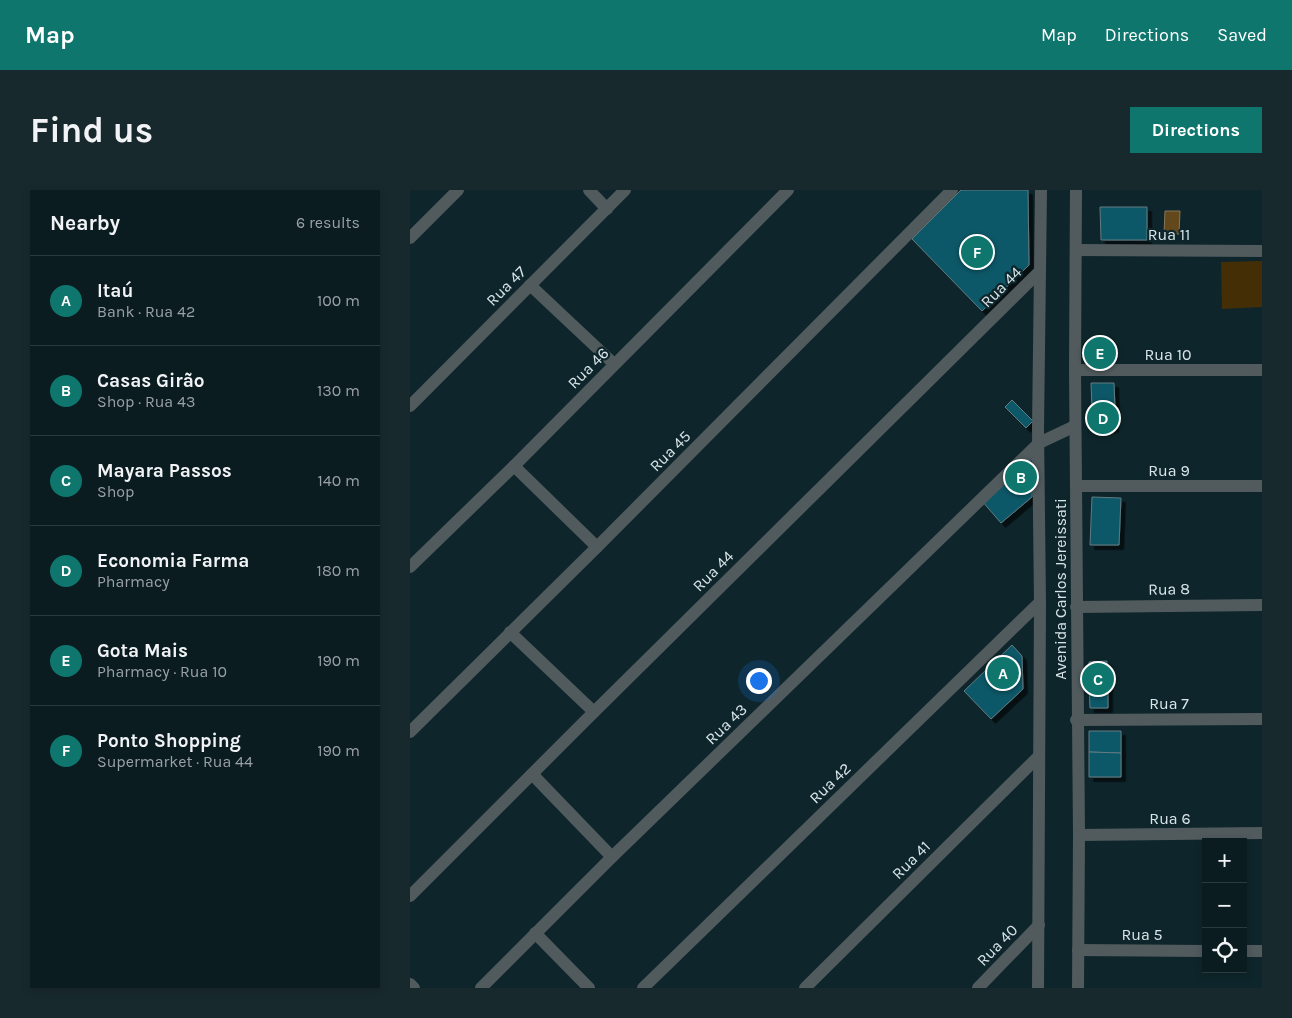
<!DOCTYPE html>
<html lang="en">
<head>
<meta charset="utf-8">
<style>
	body { margin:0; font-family:Karla,sans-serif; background:#18292d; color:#f1f3f6 }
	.controls { position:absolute; right:15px; bottom:15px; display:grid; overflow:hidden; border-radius:0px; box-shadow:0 2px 8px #0003 }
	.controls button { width:45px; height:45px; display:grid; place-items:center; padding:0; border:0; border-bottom:1px solid #2a3a3e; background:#0a1c20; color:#f1f3f6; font:25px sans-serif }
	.you { position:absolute; left:348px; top:490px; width:18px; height:18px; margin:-12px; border:4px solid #fff; border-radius:50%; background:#1a73e8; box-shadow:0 0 0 8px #1a73e833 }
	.badge { display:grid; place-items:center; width:32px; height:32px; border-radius:50%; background:#0f766e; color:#fff; font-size:16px; font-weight:700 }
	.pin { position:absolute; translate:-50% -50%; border:2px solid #fff; box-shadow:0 1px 5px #0006 }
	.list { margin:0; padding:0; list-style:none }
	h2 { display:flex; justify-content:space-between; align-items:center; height:65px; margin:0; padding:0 20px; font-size:21px }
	h2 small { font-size:16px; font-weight:400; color:#99a1a5 }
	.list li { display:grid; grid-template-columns:32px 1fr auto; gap:15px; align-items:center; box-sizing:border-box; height:90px; padding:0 20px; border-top:1px solid #2a3a3e }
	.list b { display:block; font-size:19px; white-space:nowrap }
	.list p { margin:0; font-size:16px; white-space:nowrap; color:#99a1a5 }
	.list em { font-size:16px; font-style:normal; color:#99a1a5 }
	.icon { flex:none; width:28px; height:28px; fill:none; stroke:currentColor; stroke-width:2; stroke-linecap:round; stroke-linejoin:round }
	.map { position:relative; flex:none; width:852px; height:798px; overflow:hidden; border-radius:0px }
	header { display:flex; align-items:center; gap:30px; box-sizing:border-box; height:70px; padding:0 25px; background:#0f766e; color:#fff }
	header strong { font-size:24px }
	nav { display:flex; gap:28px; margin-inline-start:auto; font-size:18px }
	.intro { display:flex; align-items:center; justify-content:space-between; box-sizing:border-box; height:120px; padding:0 30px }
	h1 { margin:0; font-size:35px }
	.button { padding:12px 22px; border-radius:0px; background:#0f766e; color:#fff; font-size:18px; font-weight:700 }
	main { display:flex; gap:30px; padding:0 30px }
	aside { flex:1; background:#0a1c20; border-radius:0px; box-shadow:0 2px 8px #0003 }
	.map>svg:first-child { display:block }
</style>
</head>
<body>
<header>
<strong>Map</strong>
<nav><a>Map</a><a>Directions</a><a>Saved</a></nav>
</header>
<div class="intro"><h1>Find us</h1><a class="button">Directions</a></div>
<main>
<aside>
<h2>Nearby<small>6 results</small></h2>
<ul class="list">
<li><span class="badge">A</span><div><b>Itaú</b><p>Bank · Rua 42</p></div><em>100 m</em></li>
<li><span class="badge">B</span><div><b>Casas Girão</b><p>Shop · Rua 43</p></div><em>130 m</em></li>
<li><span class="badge">C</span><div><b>Mayara Passos</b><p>Shop</p></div><em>140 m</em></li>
<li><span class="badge">D</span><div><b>Economia Farma</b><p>Pharmacy</p></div><em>180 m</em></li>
<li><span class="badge">E</span><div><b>Gota Mais</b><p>Pharmacy · Rua 10</p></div><em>190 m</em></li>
<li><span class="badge">F</span><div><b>Ponto Shopping</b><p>Supermarket · Rua 44</p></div><em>190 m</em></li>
</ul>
</aside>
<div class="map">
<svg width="852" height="798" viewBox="0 0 852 798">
	<defs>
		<filter id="shadow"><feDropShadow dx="4.5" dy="4.5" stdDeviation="0" flood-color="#0009"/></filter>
	</defs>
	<rect width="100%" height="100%" fill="#0e262b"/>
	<polygon fill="#432e06" points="852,71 852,117 812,119 811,72"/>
	<polygon fill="#62481b" stroke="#857759" points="755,21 770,21 769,44 754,44"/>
	<g fill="#0e5867" stroke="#627b82" filter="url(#shadow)">
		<polygon points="551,0 618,0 619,75 572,121 502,49"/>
		<polygon points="690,17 737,17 737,50 691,50"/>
		<polygon points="698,156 699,170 682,171 682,157"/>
		<polygon points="681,193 704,193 705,218 682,218"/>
		<polygon points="602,210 623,231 616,238 595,217"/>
		<polygon points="682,218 705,218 704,238 681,238"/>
		<polygon points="623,268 622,307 591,333 572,311"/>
		<polygon points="682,307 711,308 709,355 680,355"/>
		<polygon points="602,455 612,466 613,499 581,529 554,501"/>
		<polygon points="697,471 697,484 679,484 679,472"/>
		<polygon points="679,484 697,484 698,495 679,496"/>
		<polygon points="698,495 698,518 680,518 679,496"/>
		<polygon points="679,541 711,541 711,563 679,562"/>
		<polygon points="679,562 711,563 711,587 679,587"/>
	</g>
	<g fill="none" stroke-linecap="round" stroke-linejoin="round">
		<g stroke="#515b5e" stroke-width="12">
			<polyline points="179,0 197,19"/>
			<polyline points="666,0 665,180 669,645 668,798"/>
			<polyline points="0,48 48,0"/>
			<polyline points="666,60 852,61"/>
			<polyline points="120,95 204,174"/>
			<polyline points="665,180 852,180"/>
			<polyline points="0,216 215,0"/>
			<polyline points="104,276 187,357"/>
			<polyline points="666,296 852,296"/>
			<polyline points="0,377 104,276 378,0"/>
			<polyline points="666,417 852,415"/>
			<polyline points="100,442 184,522"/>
			<polyline points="666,530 852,529"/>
			<polyline points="0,542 187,357 542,0"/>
			<polyline points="122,584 202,667"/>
			<polyline points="669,645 852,643"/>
			<polyline points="0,706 184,522 630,81"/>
			<polyline points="125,743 179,798"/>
			<polyline points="668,760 796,761"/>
			<polyline points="833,761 852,761"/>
			<polyline points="0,794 4,798"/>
			<polyline points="71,798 202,667 629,253 665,236"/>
			<polyline points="233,798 630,412"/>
			<polyline points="395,798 629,566"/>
			<polyline points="568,798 629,735"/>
			<polyline points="628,798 630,412 628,239 631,0"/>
		</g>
	</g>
	<g text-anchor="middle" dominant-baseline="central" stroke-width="4.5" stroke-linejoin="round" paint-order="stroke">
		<g font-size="16" fill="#d8e5e9" stroke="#0e262b">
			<text x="759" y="44">Rua 11</text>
			<text transform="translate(96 96) rotate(-45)">Rua 47</text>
			<text transform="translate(591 97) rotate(-45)">Rua 44</text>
			<text x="758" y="164">Rua 10</text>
			<text transform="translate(178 178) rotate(-45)">Rua 46</text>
			<text transform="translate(260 261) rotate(-45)">Rua 45</text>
			<text x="759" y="280">Rua 9</text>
			<text transform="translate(303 381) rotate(-45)">Rua 44</text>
			<text transform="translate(650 399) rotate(-90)">Avenida Carlos Jereissati</text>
			<text transform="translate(759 399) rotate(-1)">Rua 8</text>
			<text x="759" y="513">Rua 7</text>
			<text transform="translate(316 534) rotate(-44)">Rua 43</text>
			<text transform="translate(420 593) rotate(-44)">Rua 42</text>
			<text x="760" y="628">Rua 6</text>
			<text transform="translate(501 670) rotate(-45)">Rua 41</text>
			<text x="732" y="744">Rua 5</text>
			<text transform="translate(587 755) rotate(-46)">Rua 40</text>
		</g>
	</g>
</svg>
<div class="controls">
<button>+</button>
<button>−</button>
<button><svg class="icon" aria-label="locate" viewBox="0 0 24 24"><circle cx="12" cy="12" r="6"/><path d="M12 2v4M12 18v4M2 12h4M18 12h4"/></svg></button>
</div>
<div class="you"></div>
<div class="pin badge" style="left:593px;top:483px">A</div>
<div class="pin badge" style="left:611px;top:287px">B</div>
<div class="pin badge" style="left:688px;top:489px">C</div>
<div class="pin badge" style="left:693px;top:228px">D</div>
<div class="pin badge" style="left:690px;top:163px">E</div>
<div class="pin badge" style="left:567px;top:62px">F</div>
</div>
</main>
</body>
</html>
